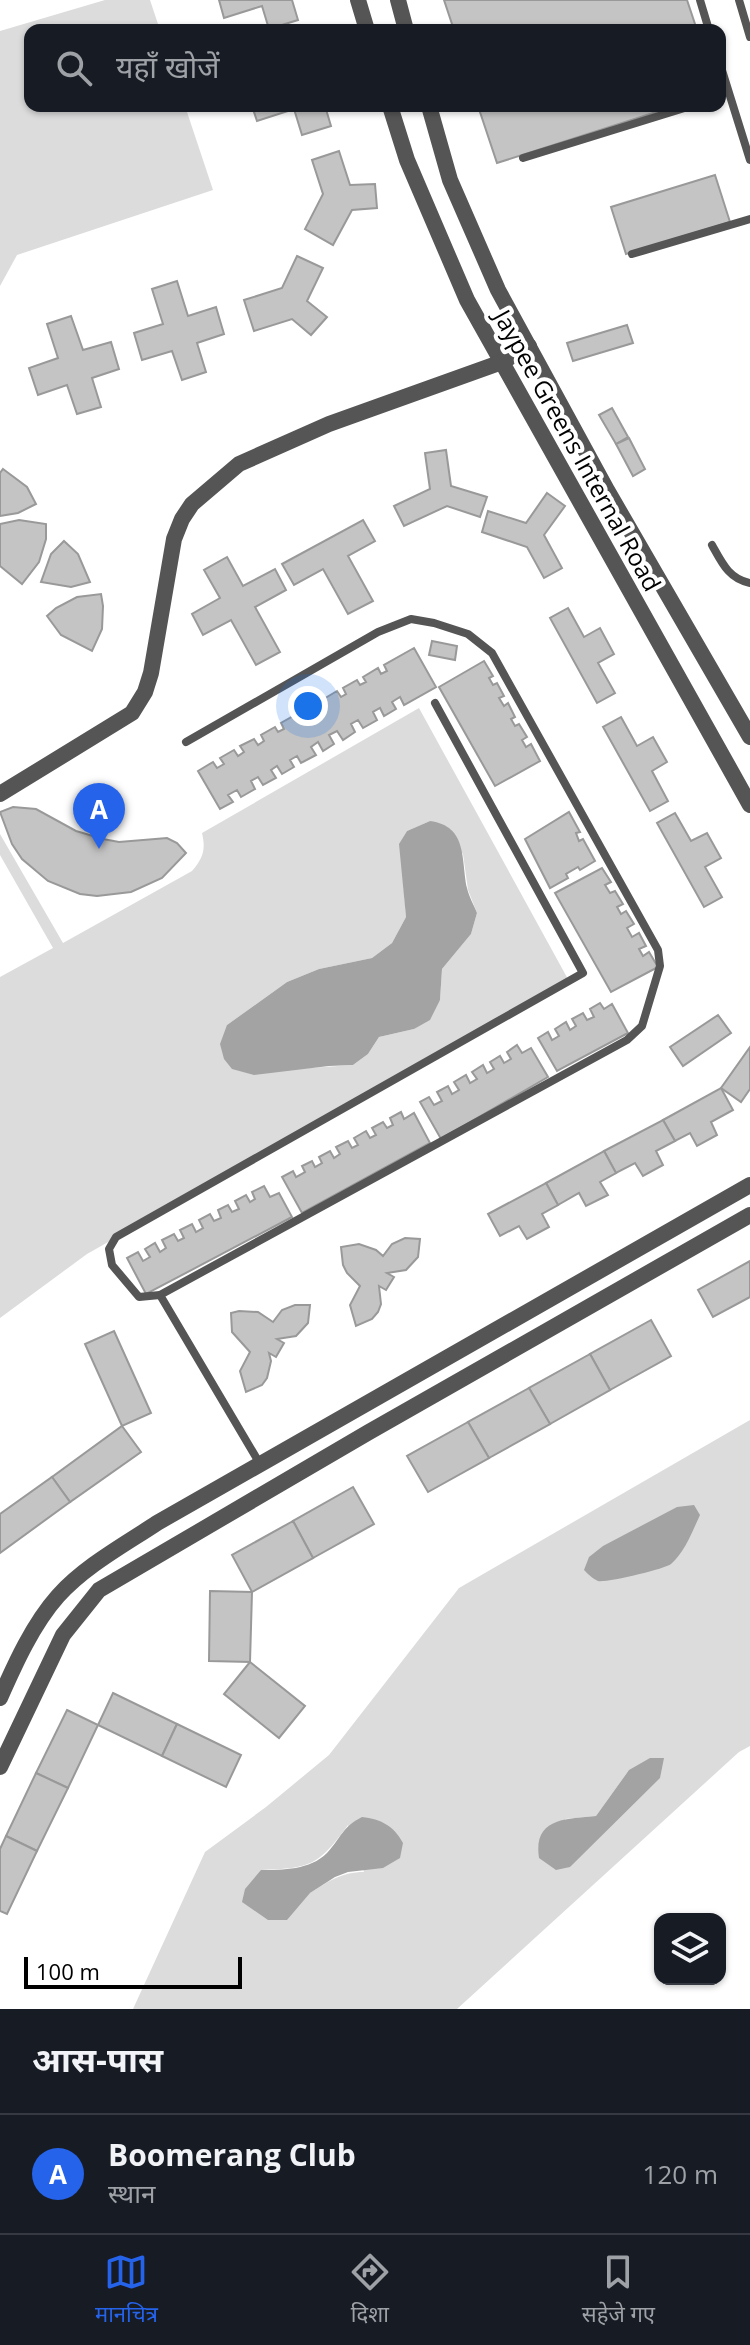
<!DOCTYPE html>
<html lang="hi">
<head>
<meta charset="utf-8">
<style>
	body { margin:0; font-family:"Open Sans","Noto Sans Devanagari",sans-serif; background:#242831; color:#f1f3f6 }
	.controls { position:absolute; right:24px; bottom:24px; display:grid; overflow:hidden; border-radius:16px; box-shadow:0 2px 6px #0004 }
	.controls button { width:72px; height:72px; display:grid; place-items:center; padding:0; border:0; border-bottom:2px solid #363941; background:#171b24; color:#f1f3f6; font:40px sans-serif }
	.scale { position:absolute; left:24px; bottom:20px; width:218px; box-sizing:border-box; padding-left:8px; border:4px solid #000; border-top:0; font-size:22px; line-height:28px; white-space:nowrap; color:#000; -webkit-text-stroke:6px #fff; paint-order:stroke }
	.you { position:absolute; left:308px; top:706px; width:28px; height:28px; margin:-20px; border:6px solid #fff; border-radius:50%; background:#1a73e8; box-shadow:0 0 0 12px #1a73e833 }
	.badge { display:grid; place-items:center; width:52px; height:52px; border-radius:50%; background:#2563eb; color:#fff; font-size:26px; font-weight:700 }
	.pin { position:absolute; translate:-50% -66px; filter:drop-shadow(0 2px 4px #0008) }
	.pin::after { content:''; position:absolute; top:42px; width:28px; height:24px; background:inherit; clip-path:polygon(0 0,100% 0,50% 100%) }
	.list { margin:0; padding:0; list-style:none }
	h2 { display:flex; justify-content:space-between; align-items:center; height:104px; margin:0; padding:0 32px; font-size:34px }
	h2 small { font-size:26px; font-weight:400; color:#9ea1a6 }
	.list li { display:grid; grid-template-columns:52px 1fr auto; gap:24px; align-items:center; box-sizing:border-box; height:120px; padding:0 32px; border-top:2px solid #363941 }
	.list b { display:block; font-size:30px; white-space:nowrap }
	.list p { margin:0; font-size:26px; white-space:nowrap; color:#9ea1a6 }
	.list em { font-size:26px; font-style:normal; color:#9ea1a6 }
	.icon { flex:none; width:44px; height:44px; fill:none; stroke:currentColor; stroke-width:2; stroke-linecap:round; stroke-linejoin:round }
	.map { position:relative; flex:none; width:750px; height:2009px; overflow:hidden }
	.search { position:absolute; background:#171b24; box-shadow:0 2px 6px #0004; left:24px; right:24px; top:24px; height:88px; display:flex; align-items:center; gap:20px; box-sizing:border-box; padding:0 28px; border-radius:16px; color:#9ea1a6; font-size:30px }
	.sheet { height:224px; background:#171b24 }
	nav { display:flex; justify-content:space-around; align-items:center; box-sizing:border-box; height:112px; border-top:2px solid #363941; background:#171b24; font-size:22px; color:#9ea1a6 }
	nav a { display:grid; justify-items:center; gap:4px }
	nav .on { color:#2563eb }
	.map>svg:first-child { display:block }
</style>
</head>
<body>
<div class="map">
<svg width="750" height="2009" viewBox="0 0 750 2009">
	<rect width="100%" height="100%" fill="#fff"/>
	<g fill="#dcdcdc" fill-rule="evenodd">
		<polygon points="105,0 150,0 160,30 30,30 30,106 185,106 213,190 17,255 0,286 0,31"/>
		<path d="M419 708 569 981 87 1254 0 1318V977L53 948 0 855V834L63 943 192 871C203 858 206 850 202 833ZM430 821 463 854 468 890 477 913 471 934 442 969 440 1000 414 1029 379 1037 368 1054 353 1065 295 1069 227 1025 287 982 319 969 372 958 392 943 406 917 400 843 407 831Z"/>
		<path d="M750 1420V1746L739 1752 457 2009H133L205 1852 266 1807 329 1755 459 1588ZM629 1770 570 1867 565 1819 596 1816ZM348 1825 364 1872C342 1872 329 1881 310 1893L261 1870C311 1868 318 1866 348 1825Z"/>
	</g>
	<g fill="#a3a3a3">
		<path d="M430 821C468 826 461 860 467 888 469 897 474 905 477 913L471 934 442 969 440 1000 430 1020 414 1029 379 1037 368 1054 353 1065 329 1066 254 1075 232 1069 224 1059 220 1044 227 1025 287 982 319 969 372 958 392 943 406 917 399 844 407 831Z"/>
		<path d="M694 1505 700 1515C692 1532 685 1552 671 1564 665 1569 606 1583 598 1581 593 1579 588 1574 584 1570L589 1557 603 1546 677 1507Z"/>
		<path d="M650 1758H664L660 1778 570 1867 556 1870 539 1858C533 1818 565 1819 596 1816L629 1770Z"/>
		<path d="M362 1817C381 1819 394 1826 403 1843L400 1858 383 1868 348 1872 335 1877 310 1893 287 1920H268L242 1902 245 1889 261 1870C283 1870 310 1870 327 1853 341 1838 342 1827 362 1817Z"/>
	</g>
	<g fill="#c4c4c4" stroke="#999" stroke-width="2">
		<polygon points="219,0 292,0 298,20 269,29 262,6 224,18"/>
		<polygon points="444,0 687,0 697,30 454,30"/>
		<polygon points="252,106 325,106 331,126 302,135 294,109 257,121"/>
		<polygon points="478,106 675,106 497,163"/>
		<polygon points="339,151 350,185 375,184 377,208 352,210 333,245 305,229 323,194 312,160"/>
		<polygon points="715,175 730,222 626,254 611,207"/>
		<polygon points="297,256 323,268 307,301 327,317 311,335 292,319 254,331 244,300 282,288"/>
		<polygon points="177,281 188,316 216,307 224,334 197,343 206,372 182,380 172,351 142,360 134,333 163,324 152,289"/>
		<polygon points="71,316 83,350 111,342 119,369 92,378 101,407 77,414 67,385 38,395 29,368 58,358 47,324"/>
		<polygon points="627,325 633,343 573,361 567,343"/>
		<polygon points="612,408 628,437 616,444 599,415"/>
		<polygon points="629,438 645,469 633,476 616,444"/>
		<polygon points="446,450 451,486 487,497 480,517 447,506 404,526 394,506 430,489 425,453"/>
		<polygon points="3,469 27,487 36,504 18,513 0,516 0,473"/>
		<polygon points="547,493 565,506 544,535 562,568 544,578 527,547 482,532 488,511 526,523"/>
		<polygon points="19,520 46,524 46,539 39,562 22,584 0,566 0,524"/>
		<polygon points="363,520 375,541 348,556 373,601 348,614 323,569 294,585 282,564"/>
		<polygon points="64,541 78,554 90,582 71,587 41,582 51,554"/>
		<polygon points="227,557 243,586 275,569 286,590 255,607 280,652 256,665 231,620 203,635 192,614 220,598 204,570"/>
		<polygon points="101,594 103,606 102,629 92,651 61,635 47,616 56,608 77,597"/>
		<polygon points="568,608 584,637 600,628 614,654 598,663 615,693 597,703 550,618"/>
		<polygon points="432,641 457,646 455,660 429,655"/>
		<polygon points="414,648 436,687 404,705 400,697 392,702 396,709 384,716 380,708 373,712 377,720 363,728 358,720 351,724 355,732 343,740 337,731 329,735 334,744 323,751 318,742 311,747 316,755 301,763 297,756 290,760 294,767 282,774 277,766 271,770 276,778 263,785 258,777 251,781 255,789 241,797 237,790 228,795 233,802 220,809 198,771 213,762 217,768 224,764 220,758 234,750 238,756 244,752 240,746 254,739 258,745 264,741 261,735 275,727 278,732 284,729 281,723 295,715 299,721 305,718 301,712 314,704 317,709 325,704 322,700 337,691 341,697 346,694 343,688 357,680 360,685 366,682 363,677 378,668 381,674 387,671 384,665"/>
		<polygon points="484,661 493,676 489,678 493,685 497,683 504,696 499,698 504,706 508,703 515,717 511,719 515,726 519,724 527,737 522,740 526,747 531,744 540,761 495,786 439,687"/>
		<polygon points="621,717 637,746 653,737 667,762 652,771 668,801 650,811 603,727"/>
		<polygon points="13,807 36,809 76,831 103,839 119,842 167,838 177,843 186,853 162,878 131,892 97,896 80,894 48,881 22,859 12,844 0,812"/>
		<polygon points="569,812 580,832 576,833 579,841 583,839 595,861 580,870 578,867 566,874 568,878 550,888 525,839"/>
		<polygon points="675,813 691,841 707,833 721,858 705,867 722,897 704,907 657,823"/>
		<polygon points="602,868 611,882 605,885 610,893 615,891 623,904 617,907 621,914 626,911 634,924 627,928 632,937 639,933 646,946 639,949 643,956 649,952 658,967 611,992 555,893"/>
		<polygon points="600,1003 604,1009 612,1004 628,1033 557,1071 538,1038 548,1032 552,1040 559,1036 555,1029 566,1022 570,1030 576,1026 572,1019 583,1013 587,1020 594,1017 590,1009"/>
		<polygon points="718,1015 731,1033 683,1066 670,1047"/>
		<polygon points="517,1045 522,1053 531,1048 548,1077 441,1139 420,1102 429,1097 434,1105 442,1101 437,1092 448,1086 452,1094 459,1090 454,1082 466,1075 470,1083 477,1079 472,1072 483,1065 487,1073 494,1069 490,1062 500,1056 504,1063 511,1059 507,1052"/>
		<polygon points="750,1047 750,1089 741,1102 721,1088"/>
		<polygon points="721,1088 733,1110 711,1122 717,1135 697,1146 690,1133 675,1141 663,1120"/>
		<polygon points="401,1112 404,1119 414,1113 430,1143 302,1213 282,1177 293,1171 296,1177 305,1172 302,1166 312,1161 315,1167 322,1163 319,1157 330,1151 334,1158 340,1154 336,1147 348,1141 352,1148 358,1145 354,1138 366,1131 370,1138 376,1135 372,1128 383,1122 387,1128 393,1125 390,1118"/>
		<polygon points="663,1120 675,1141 656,1151 663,1165 643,1176 635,1163 616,1173 604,1151"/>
		<polygon points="604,1151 616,1173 600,1182 608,1195 586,1206 579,1193 558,1205 546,1183"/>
		<polygon points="546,1183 558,1205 542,1214 549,1227 527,1239 519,1226 500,1236 488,1214"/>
		<polygon points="264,1186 270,1197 279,1193 292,1217 146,1294 127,1258 138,1252 143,1261 150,1257 145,1249 155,1243 160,1252 166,1248 162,1240 174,1234 178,1241 184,1238 180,1230 192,1224 196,1232 203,1228 199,1220 210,1214 214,1221 221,1218 218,1210 228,1205 232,1212 239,1209 235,1201 246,1195 250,1202 255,1199 252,1192"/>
		<polygon points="405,1238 420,1239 418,1257 406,1270 387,1273 394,1277 386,1290 379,1286 381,1304 378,1312 372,1319 356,1326 350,1305 360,1286 347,1273 343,1265 341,1247 359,1244 376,1250 383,1256 392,1244"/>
		<polygon points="750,1261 750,1297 713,1317 698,1290"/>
		<polygon points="295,1305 310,1305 308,1323 296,1336 277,1339 284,1343 276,1357 269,1353 271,1361 267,1378 262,1385 246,1392 240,1371 250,1352 232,1332 231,1313 239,1311 258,1312 273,1322 282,1310"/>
		<polygon points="651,1320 671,1356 610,1390 590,1354"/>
		<polygon points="114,1331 151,1413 122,1426 85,1344"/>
		<polygon points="590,1354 610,1390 550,1424 529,1388"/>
		<polygon points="529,1388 550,1424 489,1458 468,1422"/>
		<polygon points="468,1422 489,1458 428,1492 407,1456"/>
		<polygon points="122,1426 141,1452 70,1502 52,1477"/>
		<polygon points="52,1477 70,1502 0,1553 0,1514"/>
		<polygon points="353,1487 374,1524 313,1558 293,1521"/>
		<polygon points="293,1521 313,1558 252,1592 232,1555"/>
		<polygon points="210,1591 252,1592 250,1662 209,1661"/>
		<polygon points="250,1662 305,1706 279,1738 224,1694"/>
		<polygon points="113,1693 177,1724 162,1756 98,1725"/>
		<polygon points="67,1710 98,1725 68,1788 36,1773"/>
		<polygon points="177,1724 241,1755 226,1787 162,1756"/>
		<polygon points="36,1773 68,1788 37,1851 6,1836"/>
		<polygon points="6,1836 37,1851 7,1914 0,1911 0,1849"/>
	</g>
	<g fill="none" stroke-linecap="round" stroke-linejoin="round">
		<g stroke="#555" stroke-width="8">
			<polyline points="700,0 709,30"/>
			<polyline points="739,0 750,37"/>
			<polyline points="720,64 750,160"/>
			<polyline points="523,158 691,106"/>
			<polyline points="632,254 750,219"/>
			<path d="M712 545C722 563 729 579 750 583"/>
			<polyline points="186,742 378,632 411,619 434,623 468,634 492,653 658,950 660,966 642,1026 627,1040 160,1295 260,1464"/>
			<polyline points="160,1295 139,1297 112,1265 109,1249 116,1237 583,973 435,703"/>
		</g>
		<g stroke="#555" stroke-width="16">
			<polyline points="358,0 367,30"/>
			<polyline points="398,0 406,30"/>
			<polyline points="390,106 407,160 467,300 750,805"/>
			<polyline points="429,106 450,180 498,290 607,490 750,737"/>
			<polyline points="0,794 132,713 145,692 151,673 174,539 182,519 192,504 239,464 329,424 502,362 529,346"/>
			<path d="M0 1698C15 1664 33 1624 58 1596 85 1566 124 1545 157 1523L750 1185"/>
			<polyline points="0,1767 63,1635 99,1590 369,1432 750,1215"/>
		</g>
	</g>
	<g text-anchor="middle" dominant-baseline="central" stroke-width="8" stroke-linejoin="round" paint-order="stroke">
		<g font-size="24" fill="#000" stroke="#fff">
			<text transform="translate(578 450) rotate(61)">Jaypee Greens Internal Road</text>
		</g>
	</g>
</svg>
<div class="controls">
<button><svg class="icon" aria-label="layers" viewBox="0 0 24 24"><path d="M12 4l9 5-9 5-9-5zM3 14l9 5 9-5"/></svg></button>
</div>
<div class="scale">100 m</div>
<div class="you"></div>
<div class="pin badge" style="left:99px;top:849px">A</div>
<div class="search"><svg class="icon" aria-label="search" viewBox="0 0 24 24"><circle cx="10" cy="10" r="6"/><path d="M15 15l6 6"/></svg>यहाँ खोजें</div>
</div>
<section class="sheet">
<h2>आस-पास<small></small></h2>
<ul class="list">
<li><span class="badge">A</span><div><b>Boomerang Club</b><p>स्थान</p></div><em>120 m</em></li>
</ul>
</section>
<nav>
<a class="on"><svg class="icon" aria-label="map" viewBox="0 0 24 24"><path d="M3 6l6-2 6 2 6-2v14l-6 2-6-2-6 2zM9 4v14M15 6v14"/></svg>मानचित्र</a>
<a><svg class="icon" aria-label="directions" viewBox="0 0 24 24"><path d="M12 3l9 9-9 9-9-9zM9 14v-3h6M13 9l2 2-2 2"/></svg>दिशा</a>
<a><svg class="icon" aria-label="saved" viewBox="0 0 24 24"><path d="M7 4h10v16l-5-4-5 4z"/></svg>सहेजे गए</a>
</nav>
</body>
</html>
